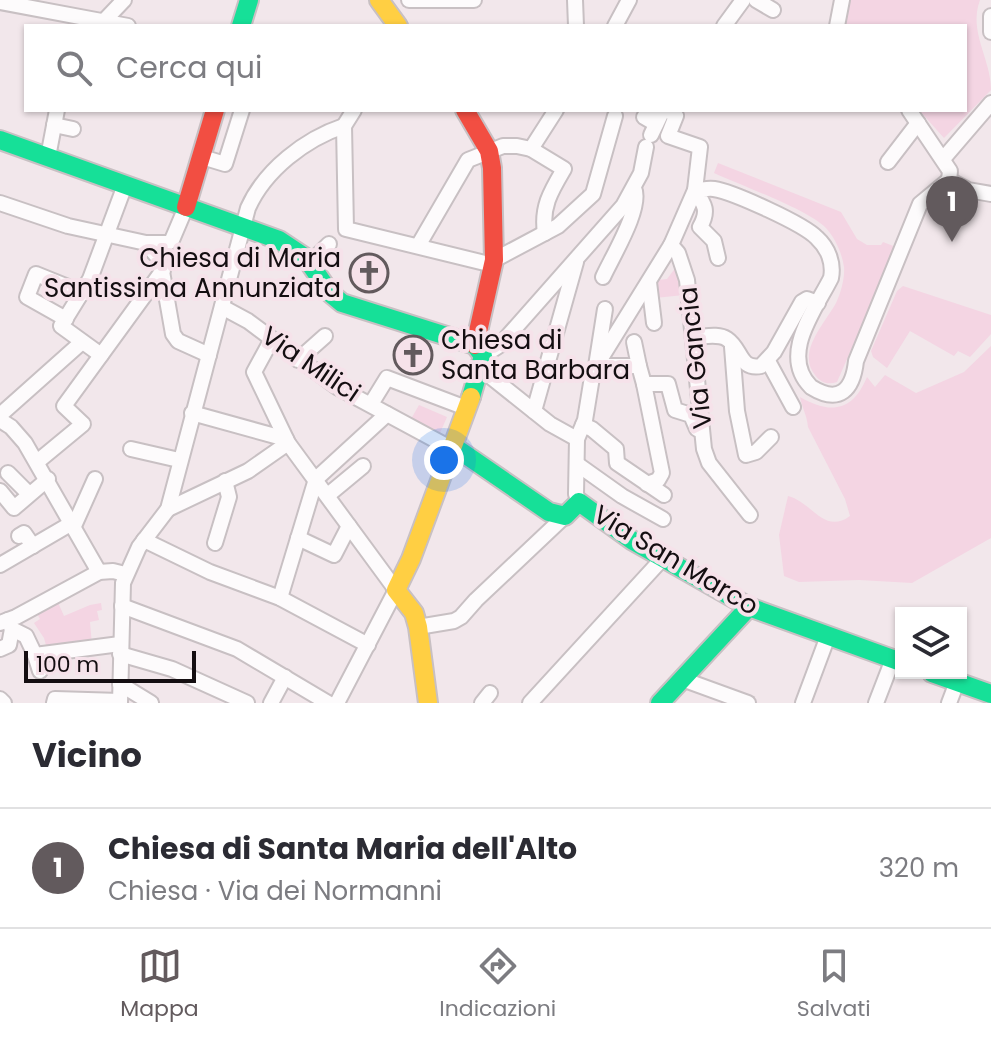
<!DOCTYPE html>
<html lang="it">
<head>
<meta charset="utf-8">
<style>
	body { margin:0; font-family:Poppins,sans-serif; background:#f2f2f3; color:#2b2b33 }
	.controls { position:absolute; right:24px; bottom:24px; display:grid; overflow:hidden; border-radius:0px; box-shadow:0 2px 6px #0004 }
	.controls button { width:72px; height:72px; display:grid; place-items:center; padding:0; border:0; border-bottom:2px solid #e1e1e2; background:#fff; color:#2b2b33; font:40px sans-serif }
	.scale { position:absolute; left:24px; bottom:20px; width:172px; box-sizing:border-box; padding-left:8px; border:4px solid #140e11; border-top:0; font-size:22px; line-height:28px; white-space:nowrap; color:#140e11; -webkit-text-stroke:6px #f6e2ea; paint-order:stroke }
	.you { position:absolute; left:444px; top:460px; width:28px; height:28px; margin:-20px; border:6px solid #fff; border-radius:50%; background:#1a73e8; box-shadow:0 0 0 12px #1a73e833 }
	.badge { display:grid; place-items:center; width:52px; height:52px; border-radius:50%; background:#625a5d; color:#fff; font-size:26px; font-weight:700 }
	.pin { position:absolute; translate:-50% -66px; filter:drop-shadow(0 2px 4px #0008) }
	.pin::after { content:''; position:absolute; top:42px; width:28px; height:24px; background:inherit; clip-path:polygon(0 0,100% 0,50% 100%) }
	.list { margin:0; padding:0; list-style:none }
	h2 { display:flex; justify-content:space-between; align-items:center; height:104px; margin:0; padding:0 32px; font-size:34px }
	h2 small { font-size:26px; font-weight:400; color:#7c7c81 }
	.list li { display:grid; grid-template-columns:52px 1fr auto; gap:24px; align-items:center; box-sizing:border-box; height:120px; padding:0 32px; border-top:2px solid #e1e1e2 }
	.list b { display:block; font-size:30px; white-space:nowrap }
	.list p { margin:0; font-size:26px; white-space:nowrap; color:#7c7c81 }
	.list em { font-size:26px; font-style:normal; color:#7c7c81 }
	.icon { flex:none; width:44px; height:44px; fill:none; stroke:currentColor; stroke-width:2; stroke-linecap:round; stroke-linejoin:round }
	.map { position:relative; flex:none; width:991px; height:703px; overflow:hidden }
	.search { position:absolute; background:#fff; box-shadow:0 2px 6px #0004; left:24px; right:24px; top:24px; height:88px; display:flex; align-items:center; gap:20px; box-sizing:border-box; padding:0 28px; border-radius:0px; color:#7c7c81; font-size:30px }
	.sheet { height:224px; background:#fff }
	nav { display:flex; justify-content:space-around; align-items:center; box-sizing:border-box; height:112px; border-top:2px solid #e1e1e2; background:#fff; font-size:22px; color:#7c7c81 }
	nav a { display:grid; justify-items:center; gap:4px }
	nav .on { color:#625a5d }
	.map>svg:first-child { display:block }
</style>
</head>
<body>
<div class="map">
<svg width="991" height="703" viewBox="0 0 991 703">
	<rect width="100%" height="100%" fill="#f2e7eb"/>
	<g fill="#f4d5e3">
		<path d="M849 0H980C968 32 991 58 991 90L944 138 919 110H965V26H844Z"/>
		<path d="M718 163 841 212 857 239 867 245H881L883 242 896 247 837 382C828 385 821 383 815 375 796 352 826 322 836 303 841 293 845 277 844 267 842 253 835 238 826 228 807 209 742 186 714 173Z"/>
		<polygon points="676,267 681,279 684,295 655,298 654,289 658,280 667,279"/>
		<polygon points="903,286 991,315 991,334 970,357 958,351 954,356 910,331 887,368 873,357 871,351 897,291"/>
		<path d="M991 346V538L912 583 859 580 799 582 784 576 779 535 788 496C812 502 824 535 850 516L845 499 808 427C807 415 802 408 800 397 831 415 853 411 867 377L875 387 885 375 916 393 964 372Z"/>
		<polygon points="419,405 447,417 440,433 411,419"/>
		<polygon points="56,598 64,616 90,605 101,603 102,610 97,611 99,620 90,622 92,645 47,649 44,638 34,623 40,619 35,610"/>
	</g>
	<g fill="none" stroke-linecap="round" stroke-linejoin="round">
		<g stroke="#c8c0c3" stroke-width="18">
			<g id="street">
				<polyline points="409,0 474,0"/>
				<polyline points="575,0 576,26"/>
				<polyline points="756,0 773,10"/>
				<polyline points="0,2 128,26"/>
				<polyline points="991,16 991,32"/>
				<polyline points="103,22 124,0"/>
				<polyline points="615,26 629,0"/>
				<polyline points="724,26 743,0"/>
				<polyline points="837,26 842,0"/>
				<polyline points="354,110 344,126 346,229 493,265"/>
				<polyline points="650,110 644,117 656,124"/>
				<polyline points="667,110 676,116 668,136 700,147 695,190 671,245 678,253 687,280 704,449 709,463 750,515"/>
				<polyline points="909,110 950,171 949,180"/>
				<polyline points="54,125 73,129"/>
				<polyline points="651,135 663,110"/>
				<polyline points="531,149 556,110"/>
				<polyline points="48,157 57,110"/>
				<polyline points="202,157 225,164 242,110"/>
				<polyline points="943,159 991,103"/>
				<polyline points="888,162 918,123"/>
				<polyline points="949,180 968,190 991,194"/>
				<polyline points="0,203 68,226 146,243 160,260 173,334 178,341 209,355"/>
				<polyline points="146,243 168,243 172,240 186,207"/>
				<path d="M418 246 468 160 503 146H517L531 149 564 169C551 191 541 207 545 233"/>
				<path d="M718 258 714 241 700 227C709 211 705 205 695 190 701 190 708 188 714 189 733 192 804 224 817 238 828 248 834 263 831 278 815 310 779 355 811 387 840 405 853 389 856 361L920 204 949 180"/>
				<polyline points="494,260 558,226 593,194 615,116"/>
				<polyline points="311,262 329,244"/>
				<path d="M603 277C612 257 643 207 634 188"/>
				<polyline points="649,282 654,323"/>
				<polyline points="222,307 248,321 337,387 452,449"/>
				<polyline points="605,309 596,366 639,366 644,384 668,384 675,410 691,415 697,429"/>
				<polyline points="66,319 27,297 36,274 83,293"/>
				<path d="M694 337C704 337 718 333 727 339 742 349 739 370 761 366L774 352 802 302 807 299 818 303"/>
				<polyline points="272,339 254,372 288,443 396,590 337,703"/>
				<polyline points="634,342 639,366"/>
				<polyline points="732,347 737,411 746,455 756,452 771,437"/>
				<polyline points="101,355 61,326 90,279 125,185"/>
				<polyline points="483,356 500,345 623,206 641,173 646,147"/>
				<polyline points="298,360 325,336"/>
				<polyline points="768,361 793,407"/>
				<polyline points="481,369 550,424 577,439 576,494 579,502"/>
				<polyline points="644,384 662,473 658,480 647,484"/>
				<polyline points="371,404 387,378 466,408"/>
				<polyline points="534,411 576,262"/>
				<polyline points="192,413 286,439"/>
				<polyline points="0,415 82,342"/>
				<polyline points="0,420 11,427 25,443 99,572"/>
				<polyline points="583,425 592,429 616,449 617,463 664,495"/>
				<polyline points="577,439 585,420 593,371 671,245"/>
				<polyline points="131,449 179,460"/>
				<polyline points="37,462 83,424 64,406 163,270"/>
				<polyline points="577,464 622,496 663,519"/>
				<polyline points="8,473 29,494"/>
				<polyline points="0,491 14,508 48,479"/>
				<polyline points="328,495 363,466"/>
				<polyline points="168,509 248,471 288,443"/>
				<polyline points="74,526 95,479"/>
				<polyline points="19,536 24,533 33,546"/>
				<polyline points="298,538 334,555 349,526"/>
				<polyline points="144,540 210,572 280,598 368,645"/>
				<polyline points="215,543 229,497 225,481"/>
				<polyline points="0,565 72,523"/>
				<polyline points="280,598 316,479 387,414"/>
				<polyline points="122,606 237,649 328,703"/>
				<polyline points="8,620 12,629 26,636 35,655 120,644"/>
				<polyline points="0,623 16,617 99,572 113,571 125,574"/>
				<polyline points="418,627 454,621 461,617 476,600 565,516"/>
				<polyline points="0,649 9,645 12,629"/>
				<polyline points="120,654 172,669 247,703"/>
				<polyline points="35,655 40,671"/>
				<polyline points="682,679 748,703"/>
				<polyline points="120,684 151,703"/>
				<polyline points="0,699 4,703"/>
				<polyline points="54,703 55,699 120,701"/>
				<path d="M120 703 123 583 139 547 168 509 248 208C265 170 305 139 344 126"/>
				<polyline points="271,703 285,677"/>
				<polyline points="482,703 490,693"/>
				<polyline points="530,703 663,558"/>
				<polyline points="803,703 828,636"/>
				<polyline points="876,703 893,659"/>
				<polyline points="949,703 957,682"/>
			</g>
		</g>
		<g stroke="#c8c0c3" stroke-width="22">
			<g id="fast">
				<polyline points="241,26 249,0"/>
				<polyline points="0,140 279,240 306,258 330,293 342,303 475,345 483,356 471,397"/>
				<polyline points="453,446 549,512 565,516 579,502 633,541 749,607 901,662"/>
				<polyline points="932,673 991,694"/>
				<polyline points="660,703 749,607"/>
			</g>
		</g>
		<g stroke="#c8c0c3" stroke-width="22">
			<g id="slow">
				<polyline points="379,0 398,26"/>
				<polyline points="428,703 418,627 414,613 396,590 411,559 471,397"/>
			</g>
		</g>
		<g stroke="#c8c0c3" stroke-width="22">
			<g id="jam">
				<polyline points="465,110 489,151 492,168 494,260 475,345"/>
				<polyline points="186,207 215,110"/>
			</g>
		</g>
		<use href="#street" stroke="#fdfbfc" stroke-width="14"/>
		<use href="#fast" stroke="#16e098" stroke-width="18"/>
		<use href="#slow" stroke="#ffcf43" stroke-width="18"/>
		<use href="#jam" stroke="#f24e42" stroke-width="18"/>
	</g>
	<defs>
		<g id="church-ring" transform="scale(2)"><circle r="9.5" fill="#f6e2ea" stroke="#625a5d" stroke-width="1.5"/><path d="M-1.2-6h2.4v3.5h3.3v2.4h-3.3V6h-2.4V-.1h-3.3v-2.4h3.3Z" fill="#625a5d"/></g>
	</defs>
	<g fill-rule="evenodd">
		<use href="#church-ring" x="369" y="273"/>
		<use href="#church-ring" x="413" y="355"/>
	</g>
	<g text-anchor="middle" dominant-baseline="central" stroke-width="8" stroke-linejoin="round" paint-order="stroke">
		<g font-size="26" fill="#140e11" stroke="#f6e2ea" text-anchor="end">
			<text x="341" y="258">Chiesa di Maria<tspan x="341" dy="30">Santissima Annunziata</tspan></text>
			<text x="441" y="340" text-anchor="start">Chiesa di<tspan x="441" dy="30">Santa Barbara</tspan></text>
		</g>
		<g font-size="26" fill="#140e11" stroke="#f6e2ea">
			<text transform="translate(695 358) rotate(-96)">Via Gancia</text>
			<text transform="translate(311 364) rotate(34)">Via Milici</text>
			<text transform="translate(676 560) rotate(31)">Via San Marco</text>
		</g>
	</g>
</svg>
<div class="controls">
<button><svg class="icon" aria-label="layers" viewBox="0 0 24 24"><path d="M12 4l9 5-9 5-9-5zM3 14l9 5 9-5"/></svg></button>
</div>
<div class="scale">100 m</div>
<div class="you"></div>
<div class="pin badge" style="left:952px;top:242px">1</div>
<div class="search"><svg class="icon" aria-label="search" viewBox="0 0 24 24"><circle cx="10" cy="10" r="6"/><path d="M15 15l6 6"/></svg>Cerca qui</div>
</div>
<section class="sheet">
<h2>Vicino<small></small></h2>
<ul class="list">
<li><span class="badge">1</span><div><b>Chiesa di Santa Maria dell'Alto</b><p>Chiesa · Via dei Normanni</p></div><em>320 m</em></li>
</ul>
</section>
<nav>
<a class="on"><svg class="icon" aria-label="map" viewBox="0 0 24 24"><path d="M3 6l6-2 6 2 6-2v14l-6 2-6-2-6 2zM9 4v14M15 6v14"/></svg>Mappa</a>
<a><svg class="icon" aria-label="directions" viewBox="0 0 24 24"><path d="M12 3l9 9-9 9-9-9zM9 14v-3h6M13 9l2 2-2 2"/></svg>Indicazioni</a>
<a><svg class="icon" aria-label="saved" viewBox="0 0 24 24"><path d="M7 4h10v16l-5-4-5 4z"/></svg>Salvati</a>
</nav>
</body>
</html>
